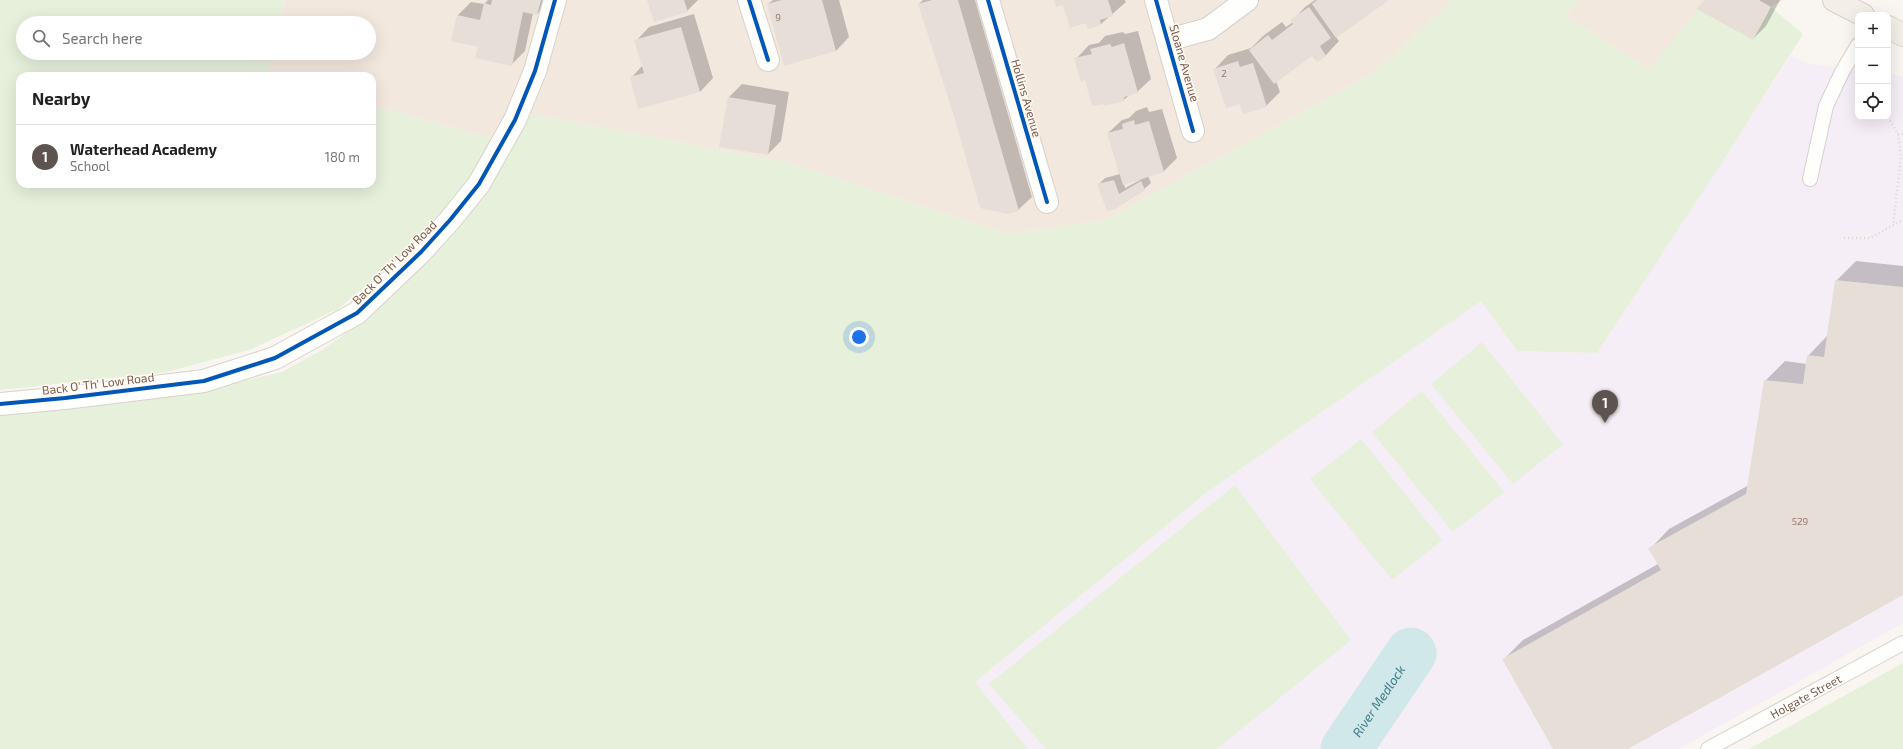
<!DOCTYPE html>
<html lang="en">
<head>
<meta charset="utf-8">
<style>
	body { margin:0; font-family:"Exo 2",sans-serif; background:#f2f2f2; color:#222 }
	.controls { position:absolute; right:12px; top:12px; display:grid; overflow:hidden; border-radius:8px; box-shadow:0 4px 16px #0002 }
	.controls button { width:36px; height:36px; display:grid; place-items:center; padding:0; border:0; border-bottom:1px solid #e0e0e0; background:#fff; color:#222; font:20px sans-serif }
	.you { position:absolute; left:859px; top:337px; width:14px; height:14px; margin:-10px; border:3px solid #fff; border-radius:50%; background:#1a73e8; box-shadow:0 0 0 6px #1a73e833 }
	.badge { display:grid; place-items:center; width:26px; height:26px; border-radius:50%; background:#5d544f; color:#fff; font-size:13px; font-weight:700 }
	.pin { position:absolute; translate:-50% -33px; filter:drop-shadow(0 1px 2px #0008) }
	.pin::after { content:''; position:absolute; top:21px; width:14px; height:12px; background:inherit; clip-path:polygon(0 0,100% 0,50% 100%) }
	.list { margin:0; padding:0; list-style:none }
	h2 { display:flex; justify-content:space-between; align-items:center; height:52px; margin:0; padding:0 16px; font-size:17px }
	h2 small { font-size:13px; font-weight:400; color:#767676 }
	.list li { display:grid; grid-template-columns:26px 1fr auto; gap:12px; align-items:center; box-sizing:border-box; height:64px; padding:0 16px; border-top:1px solid #e0e0e0 }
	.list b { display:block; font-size:15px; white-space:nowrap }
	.list p { margin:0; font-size:13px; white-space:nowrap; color:#767676 }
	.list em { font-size:13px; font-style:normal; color:#767676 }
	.icon { flex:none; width:22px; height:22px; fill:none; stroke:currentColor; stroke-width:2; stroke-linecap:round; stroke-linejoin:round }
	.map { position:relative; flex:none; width:1903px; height:749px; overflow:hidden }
	.search { position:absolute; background:#fff; box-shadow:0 4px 16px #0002; left:16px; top:16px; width:360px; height:44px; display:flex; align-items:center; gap:10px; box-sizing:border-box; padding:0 14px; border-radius:22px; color:#767676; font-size:15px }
	.panel { position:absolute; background:#fff; box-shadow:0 4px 16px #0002; left:16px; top:72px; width:360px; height:116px; border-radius:12px }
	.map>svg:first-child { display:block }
</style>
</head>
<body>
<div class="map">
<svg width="1903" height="749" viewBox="0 0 1903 749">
	<rect width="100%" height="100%" fill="#f9f5f0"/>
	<g fill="#f2e8de">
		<polygon points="285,0 1452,0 1377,71 1106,220 1008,234 789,163 531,114 499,140 372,106 372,76 267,76 272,53 369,53 369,23 280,23"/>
		<polygon points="1578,0 1783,0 1771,7 1738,68 1650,70 1566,16"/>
	</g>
	<polygon fill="#f6eef6" points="1791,55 1809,64 1858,70 1858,117 1888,117 1888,73 1903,77 1903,623 1679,749 1028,749 975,682 1206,493 1481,301 1517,351 1597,353"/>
	<g fill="#e7f0db">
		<polygon points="0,0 285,0 280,23 23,23 23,53 272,53 267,76 20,76 20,184 372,184 372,106 499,140 466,189 420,240 338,309 249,350 166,372 0,390"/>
		<polygon points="1452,0 1578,0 1566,16 1650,70 1697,9 1753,40 1771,7 1803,34 1723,161 1597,353 1517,351 1481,301 1206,493 975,682 1028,749 0,749 0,416 185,394 282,372 322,350 368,318 500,166 531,114 789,163 1008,234 1106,220 1377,71"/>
		<polygon points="1482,342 1563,444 1513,484 1431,384"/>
		<polygon points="1422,391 1504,492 1453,532 1372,432"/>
		<polygon points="1361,439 1442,540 1392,580 1310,479"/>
		<polygon points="1235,485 1351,640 1217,749 1046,749 989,684"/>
		<polygon points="1903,663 1903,749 1749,749"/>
	</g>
	<g fill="#0003" fill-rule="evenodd">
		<polygon points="488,0 551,0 537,14 533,13 525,51 511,65 479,46 452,40 458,15 471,2 484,4"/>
		<polygon points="648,0 698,0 687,11"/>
		<polygon points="773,0 839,0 849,37 836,51 768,4"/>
		<polygon points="923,0 975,0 1032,197 1018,210 955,115 919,4"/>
		<polygon points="1055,0 1125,0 1126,2 1101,24 1088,28 1087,22 1064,4"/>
		<polygon points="1315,0 1388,0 1336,37 1339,41 1326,55 1318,61 1313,54 1276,81 1280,92 1266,106 1240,102 1215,69 1228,55 1251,48 1263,36 1282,22 1286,27 1293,22 1292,21 1305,7"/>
		<polygon points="1705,0 1780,0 1766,26 1753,39"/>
		<polygon points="694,14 713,78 700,92 631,78 643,65 636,41 649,27"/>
		<polygon points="1138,31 1151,79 1137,92 1130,94 1124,100 1085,79 1076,59 1089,45 1099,43 1105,36 1123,32 1125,34"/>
		<polygon points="742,84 789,92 781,141 768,154 729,97"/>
		<path d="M1147 107 1149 112 1162 109 1177 158 1163 172 1148 176 1151 183 1144 189 1115 208 1099 184 1105 178 1120 174 1108 133 1122 120 1129 118 1136 111ZM1142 179 1125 188 1124 183Z"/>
		<polygon points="1856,261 1903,266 1903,594 1626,749 1554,749 1504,659 1523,640 1658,564 1650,549 1669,529 1749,485 1765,381 1785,361 1807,364 1808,356 1827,336 1836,281"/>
	</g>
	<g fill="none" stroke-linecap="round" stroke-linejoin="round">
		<path stroke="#d0e8ea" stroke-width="51" id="s1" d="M1346 749 1411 653"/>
	</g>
	<g fill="#e6ded7">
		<polygon points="492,0 541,0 537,15 523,12 512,66 475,58 478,47 451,41 457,15 480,20 484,3 491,5"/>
		<polygon points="647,0 684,0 688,12 654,22"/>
		<polygon points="782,0 822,0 836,51 784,66 767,4"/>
		<polygon points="932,0 958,0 1019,211 1008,214 980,208 954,116 918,4"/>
		<polygon points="1054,0 1108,0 1113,16 1100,20 1101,25 1088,29 1086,23 1070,28 1063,5 1056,7"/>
		<polygon points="1317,0 1389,0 1336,38 1312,4"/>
		<polygon points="1704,0 1759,0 1771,7 1753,40 1697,9"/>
		<polygon points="1309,7 1331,38 1320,46 1326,56 1317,62 1312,56 1274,84 1249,50 1268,35 1272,40 1293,24 1290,20"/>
		<polygon points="681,27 700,92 638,109 630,77 644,73 634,40"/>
		<polygon points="1124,43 1138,93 1124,97 1125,101 1104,106 1103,104 1092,106 1085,80 1081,82 1074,58 1092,54 1090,49 1110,44 1112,47"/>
		<polygon points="1238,61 1240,67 1253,63 1267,107 1243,114 1240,104 1226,108 1213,69"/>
		<polygon points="728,97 776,105 768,155 719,147"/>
		<polygon points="1134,120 1135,125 1149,121 1164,172 1123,185 1107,133 1123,129 1122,124"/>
		<polygon points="1114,180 1119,194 1141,181 1145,190 1115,209 1107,211 1097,184"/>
		<polygon points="1835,280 1903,287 1903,595 1628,749 1553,749 1502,659 1661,570 1648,548 1746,494 1764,380 1803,384 1807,355 1824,357"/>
	</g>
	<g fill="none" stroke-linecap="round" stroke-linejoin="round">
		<g stroke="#d7d1cb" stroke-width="16">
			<g id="lane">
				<polyline points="1810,179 1826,106 1842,72 1858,45"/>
				<path id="s2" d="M1708 749 1903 643"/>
			</g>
		</g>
		<g stroke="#d7d1cb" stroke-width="24">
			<g id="street">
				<polyline points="749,0 768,60"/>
				<polyline points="988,0 1047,202"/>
				<polyline points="1156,0 1193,131"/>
				<polyline points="1168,40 1208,29 1247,0"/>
			</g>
		</g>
		<g stroke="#d9d2cb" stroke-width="24">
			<polyline id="secondary" points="0,404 65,398 204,381 275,358 357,313 421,252 450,220 479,184 515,120 535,71 555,0"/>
		</g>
		<g stroke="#dad1cc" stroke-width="24">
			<g id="primary">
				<polyline points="1834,0 1863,15"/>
				<polyline points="1888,27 1903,35"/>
			</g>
		</g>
		<g stroke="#dcd5d0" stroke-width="2.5" stroke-dasharray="1 3" stroke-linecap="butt">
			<polyline points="1888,117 1898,134 1901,158 1893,225"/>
			<polyline points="1898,134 1903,134"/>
			<polyline points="1844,238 1870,238 1903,220"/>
		</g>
		<use href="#lane" stroke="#fefefd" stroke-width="14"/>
		<use href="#street" stroke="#fefefd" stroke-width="22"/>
		<use href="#secondary" stroke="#fefefd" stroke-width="22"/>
		<use href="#primary" stroke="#f3eee8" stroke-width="22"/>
		<g stroke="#fffaf3" stroke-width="6">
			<g id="cycleway">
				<polyline points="749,0 768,60"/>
				<polyline points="988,0 1047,202"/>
				<polyline points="1156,0 1193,131"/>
				<polyline points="0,404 65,398 204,381 275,358 357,313 421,252 450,220 479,184 515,120 535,71 555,0"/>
			</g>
		</g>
		<use href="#cycleway" stroke="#0057b8" stroke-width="4"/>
	</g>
	<g text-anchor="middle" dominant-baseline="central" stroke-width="3" stroke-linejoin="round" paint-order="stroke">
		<g font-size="10" fill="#977e72">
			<text x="778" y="17">9</text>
			<text x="1224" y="73">2</text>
			<text x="1800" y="521">529</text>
		</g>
		<g font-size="12" fill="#7a5c4d" stroke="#fffaf3">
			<text transform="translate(1185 63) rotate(74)">Sloane Avenue</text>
			<text transform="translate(1027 98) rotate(74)">Hollins Avenue</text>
			<text transform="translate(394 262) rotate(-45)">Back O' Th' Low Road</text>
			<text transform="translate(98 383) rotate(-7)">Back O' Th' Low Road</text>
			<text stroke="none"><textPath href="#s2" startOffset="111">Holgate Street</textPath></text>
		</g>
		<g font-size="13" font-style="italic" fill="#437c86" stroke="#fffaf3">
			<text stroke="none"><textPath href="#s1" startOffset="58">River Medlock</textPath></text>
		</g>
	</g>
</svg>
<div class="controls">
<button>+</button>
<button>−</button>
<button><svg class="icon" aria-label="locate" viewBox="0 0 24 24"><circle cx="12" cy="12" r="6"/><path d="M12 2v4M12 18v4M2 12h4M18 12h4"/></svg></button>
</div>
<div class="you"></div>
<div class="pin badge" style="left:1605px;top:423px">1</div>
<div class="search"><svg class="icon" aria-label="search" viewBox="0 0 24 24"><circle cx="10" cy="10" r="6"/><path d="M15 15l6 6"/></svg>Search here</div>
<section class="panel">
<h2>Nearby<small></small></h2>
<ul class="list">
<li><span class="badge">1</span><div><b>Waterhead Academy</b><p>School</p></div><em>180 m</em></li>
</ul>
</section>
</div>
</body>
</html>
